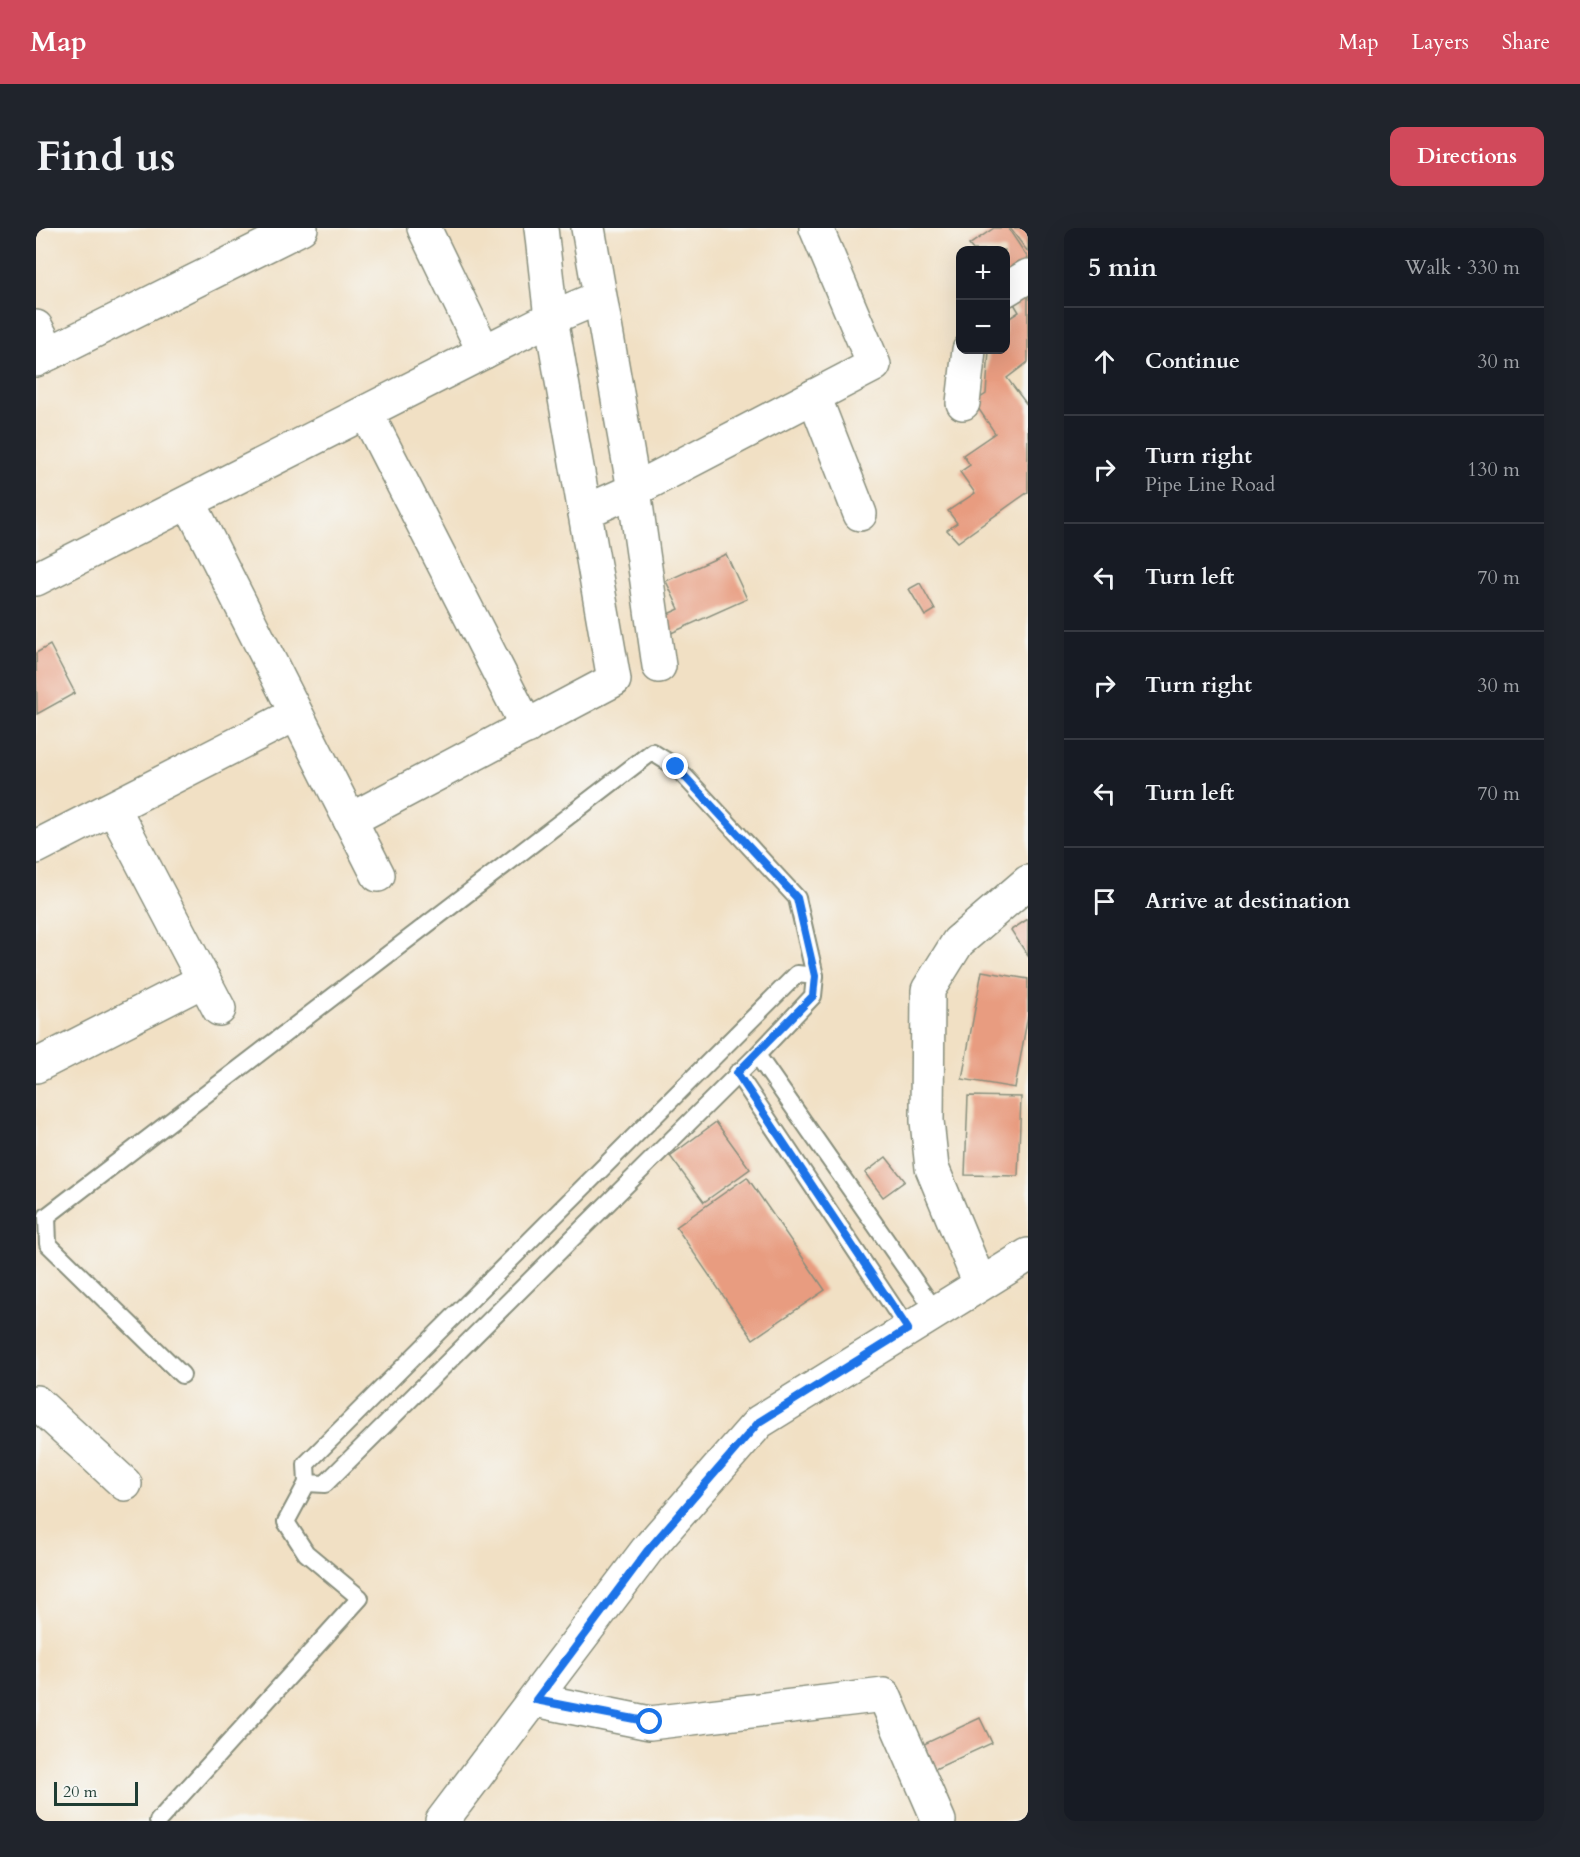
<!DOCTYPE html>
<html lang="en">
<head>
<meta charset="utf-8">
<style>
	body { margin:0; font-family:Cardo,serif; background:#20242c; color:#f1f3f6 }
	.controls { position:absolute; right:18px; top:18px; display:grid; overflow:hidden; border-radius:12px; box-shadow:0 6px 24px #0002 }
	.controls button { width:54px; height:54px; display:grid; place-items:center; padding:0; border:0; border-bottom:2px solid #363941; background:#171b24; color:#f1f3f6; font:30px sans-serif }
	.scale { position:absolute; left:18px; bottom:15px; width:84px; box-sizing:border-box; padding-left:6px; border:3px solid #1f3d34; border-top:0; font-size:16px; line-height:21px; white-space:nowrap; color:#1f3d34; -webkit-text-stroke:4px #f6f6f2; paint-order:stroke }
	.stop { position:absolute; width:18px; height:18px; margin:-14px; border:4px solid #1a73e8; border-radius:50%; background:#fff }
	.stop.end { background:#1a73e8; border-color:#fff; box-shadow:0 2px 6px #0008 }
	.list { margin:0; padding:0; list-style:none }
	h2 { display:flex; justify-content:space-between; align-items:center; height:78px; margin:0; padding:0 24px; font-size:26px }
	h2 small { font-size:20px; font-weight:400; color:#9ea1a6 }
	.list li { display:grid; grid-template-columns:39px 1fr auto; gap:18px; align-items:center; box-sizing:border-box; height:108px; padding:0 24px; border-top:2px solid #363941 }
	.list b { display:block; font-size:22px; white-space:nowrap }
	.list p { margin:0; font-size:20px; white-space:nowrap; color:#9ea1a6 }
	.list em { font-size:20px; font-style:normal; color:#9ea1a6 }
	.icon { flex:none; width:33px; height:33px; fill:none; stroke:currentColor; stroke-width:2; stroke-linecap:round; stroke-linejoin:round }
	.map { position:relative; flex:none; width:992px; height:1593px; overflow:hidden; border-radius:12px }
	header { display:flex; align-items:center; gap:36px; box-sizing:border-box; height:84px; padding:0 30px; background:#d1495b; color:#fff }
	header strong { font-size:28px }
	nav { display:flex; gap:33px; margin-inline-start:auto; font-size:21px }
	.intro { display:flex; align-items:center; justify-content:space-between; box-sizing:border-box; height:144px; padding:0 36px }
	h1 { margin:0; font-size:42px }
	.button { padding:15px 27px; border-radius:12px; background:#d1495b; color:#fff; font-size:21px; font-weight:700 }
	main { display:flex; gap:36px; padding:0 36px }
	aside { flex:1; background:#171b24; border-radius:12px; box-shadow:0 6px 24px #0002 }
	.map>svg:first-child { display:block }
</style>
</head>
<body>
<header>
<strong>Map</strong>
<nav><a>Map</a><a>Layers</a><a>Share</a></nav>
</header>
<div class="intro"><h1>Find us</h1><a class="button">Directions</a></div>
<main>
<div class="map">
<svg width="992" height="1593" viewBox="0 0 992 1593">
	<rect width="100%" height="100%" fill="#f6f6f2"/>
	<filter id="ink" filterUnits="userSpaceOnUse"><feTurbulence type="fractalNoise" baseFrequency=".0167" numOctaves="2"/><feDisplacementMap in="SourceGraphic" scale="12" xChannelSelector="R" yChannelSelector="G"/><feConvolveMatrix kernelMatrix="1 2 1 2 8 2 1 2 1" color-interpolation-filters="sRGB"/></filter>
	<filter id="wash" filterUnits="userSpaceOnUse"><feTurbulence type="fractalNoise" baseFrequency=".008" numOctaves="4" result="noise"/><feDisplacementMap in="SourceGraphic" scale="24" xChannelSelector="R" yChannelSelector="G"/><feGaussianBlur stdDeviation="1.35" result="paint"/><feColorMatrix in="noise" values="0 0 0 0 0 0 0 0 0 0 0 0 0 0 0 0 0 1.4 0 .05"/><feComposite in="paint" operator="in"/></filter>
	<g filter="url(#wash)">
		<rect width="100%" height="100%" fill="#f1e0c4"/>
		<g id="blocks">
			<g fill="#e89c80">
				<polygon points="958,0 972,0 992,30 992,40 969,55 969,22 937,22 933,17"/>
				<polygon points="974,0 992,0 992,24"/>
				<polygon points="992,64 992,134 971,150 992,178 992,264 922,314 911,302 921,295 912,283 939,265 924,244 934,237 927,227 959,205 938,174 950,166 953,122 969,122 969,93 983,84 977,74"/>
				<polygon points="690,326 711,371 633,406 625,389 643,381 630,353"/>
				<polygon points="884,355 899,382 889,388 873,361"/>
				<polygon points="14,417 39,465 1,486 0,425"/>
				<polygon points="992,691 992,728 975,702"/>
				<polygon points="946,743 992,751 992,787 979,860 926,851"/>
				<polygon points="932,868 985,869 982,948 929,947"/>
				<polygon points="680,894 714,941 668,974 634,928"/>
				<polygon points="850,929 869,953 847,969 829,945"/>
				<polygon points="711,949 789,1062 717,1111 640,999"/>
				<polygon points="944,1490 956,1515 899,1541 888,1516"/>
			</g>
		</g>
	</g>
	<g filter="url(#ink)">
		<use href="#blocks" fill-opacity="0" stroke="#888e7c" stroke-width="1.5"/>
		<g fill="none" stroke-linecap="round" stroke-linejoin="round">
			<g stroke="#888e7c" stroke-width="20">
				<g id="lane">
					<polyline points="721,827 289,1256 271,1255 270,1236 761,746 779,748 777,768 721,827 900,1084"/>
					<polyline points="701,845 872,1101"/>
					<polyline points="146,1147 12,1016 11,988 616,524 640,539 761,670 779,748"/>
					<polyline points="122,1593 324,1370 270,1325 250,1294 271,1255"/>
				</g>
			</g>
			<g stroke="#888e7c" stroke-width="36">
				<g id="street">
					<polyline points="388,0 448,124"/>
					<polyline points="552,0 598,262 623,438"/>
					<polyline points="969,62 992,48"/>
					<polyline points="0,99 14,125"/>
					<polyline points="0,132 265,0"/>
					<polyline points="778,168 824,286"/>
					<polyline points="927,175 933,122"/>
					<polyline points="330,184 491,499"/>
					<polyline points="153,274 342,647"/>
					<polyline points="549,284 598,262 838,137 780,0"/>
					<polyline points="0,351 515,90 562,70"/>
					<polyline points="78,581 183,781"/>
					<polyline points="314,592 578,452 515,90 505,0"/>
					<polyline points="0,619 260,486"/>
					<polyline points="0,838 168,752"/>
					<polyline points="944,1056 896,940 891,893 892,762 922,714 992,654"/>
					<polyline points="0,1174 89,1256"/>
					<polyline points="500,1472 614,1495 848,1467 903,1593"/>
				</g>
			</g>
			<g stroke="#888e7c" stroke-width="36">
				<polyline id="secondary" points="406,1593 611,1322 723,1194 992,1027"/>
			</g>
			<use href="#lane" stroke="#fff" stroke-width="16"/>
			<use href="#street" stroke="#fff" stroke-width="33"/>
			<use href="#secondary" stroke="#fff" stroke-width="33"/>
		</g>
	</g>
	<g fill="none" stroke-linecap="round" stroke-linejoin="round" filter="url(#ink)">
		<polyline stroke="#1a73e8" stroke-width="8" points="614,1494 500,1472 612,1322 723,1194 872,1101 701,845 777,768 779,748 761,670 640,539"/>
	</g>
</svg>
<div class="controls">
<button>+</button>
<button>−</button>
</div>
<div class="scale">20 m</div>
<div class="stop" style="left:614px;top:1494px"></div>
<div class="stop end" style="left:640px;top:539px"></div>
</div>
<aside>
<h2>5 min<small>Walk · 330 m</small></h2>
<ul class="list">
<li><svg class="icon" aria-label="ahead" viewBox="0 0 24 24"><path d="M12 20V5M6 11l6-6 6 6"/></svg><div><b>Continue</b></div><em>30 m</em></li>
<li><svg class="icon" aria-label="right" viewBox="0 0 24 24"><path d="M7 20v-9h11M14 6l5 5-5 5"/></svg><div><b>Turn right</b><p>Pipe Line Road</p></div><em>130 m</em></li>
<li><svg class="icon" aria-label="left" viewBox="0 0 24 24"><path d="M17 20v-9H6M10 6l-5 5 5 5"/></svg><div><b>Turn left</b></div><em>70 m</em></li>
<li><svg class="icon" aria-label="right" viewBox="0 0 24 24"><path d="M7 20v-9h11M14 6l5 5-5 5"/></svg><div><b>Turn right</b></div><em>30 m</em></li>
<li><svg class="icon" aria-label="left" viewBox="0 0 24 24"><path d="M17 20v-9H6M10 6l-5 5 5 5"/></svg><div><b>Turn left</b></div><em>70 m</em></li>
<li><svg class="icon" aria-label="arrive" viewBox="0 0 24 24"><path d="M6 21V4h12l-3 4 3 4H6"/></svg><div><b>Arrive at destination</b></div></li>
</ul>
</aside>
</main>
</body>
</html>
